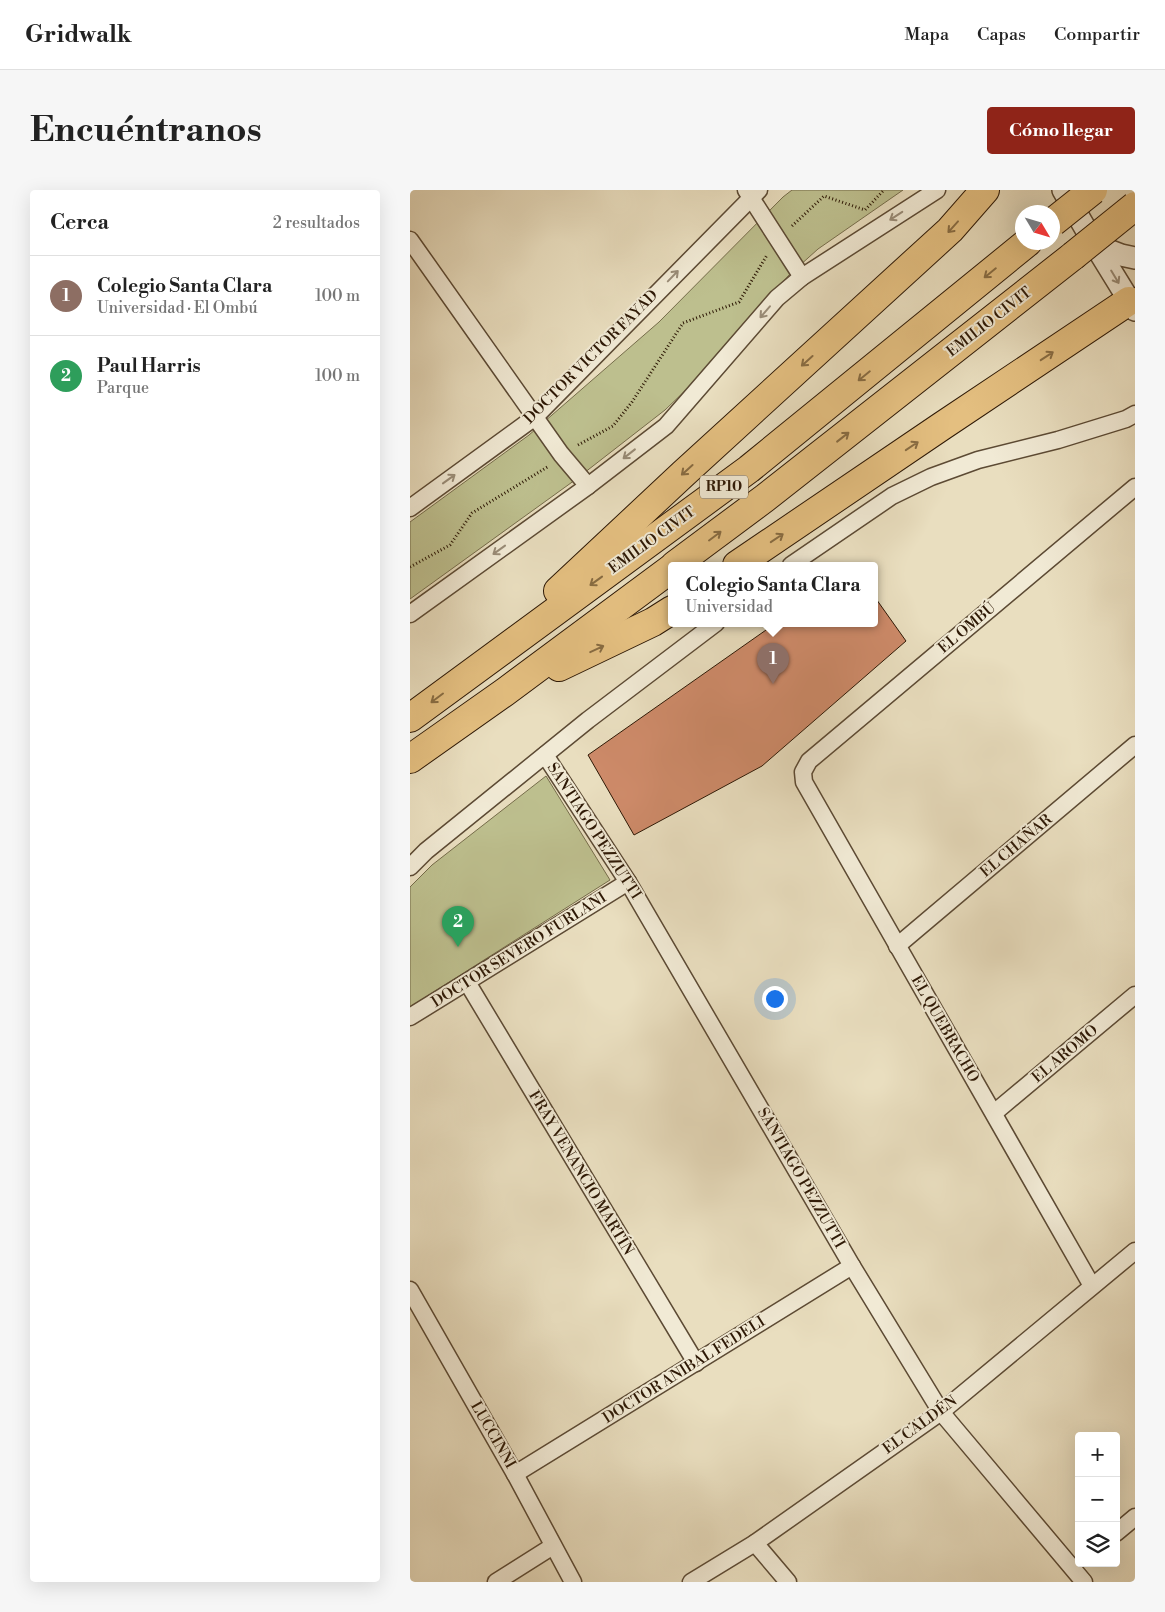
<!DOCTYPE html>
<html lang="es">
<head>
<meta charset="utf-8">
<style>
	body { margin:0; font-family:"Libre Bodoni",serif; background:#f6f6f6; color:#222 }
	.controls { position:absolute; right:15px; bottom:15px; display:grid; overflow:hidden; border-radius:5px; box-shadow:0 5px 20px #0002 }
	.controls button { width:45px; height:45px; display:grid; place-items:center; padding:0; border:0; border-bottom:1px solid #e0e0e0; background:#fff; color:#222; font:25px sans-serif }
	.compass { position:absolute; left:605px; top:15px; width:45px; height:45px; border-radius:50%; background:#fff; box-shadow:0 5px 20px #0002; rotate:128deg }
	.you { position:absolute; left:364px; top:808px; width:18px; height:18px; margin:-12px; border:4px solid #fff; border-radius:50%; background:#1a73e8; box-shadow:0 0 0 8px #1a73e833 }
	.badge { display:grid; place-items:center; width:32px; height:32px; border-radius:50%; background:#8f2418; color:#fff; font-size:16px; font-weight:700 }
	.pin { position:absolute; translate:-50% -41px; filter:drop-shadow(0 1px 2px #0008) }
	.pin::after { content:''; position:absolute; top:26px; width:18px; height:15px; background:inherit; clip-path:polygon(0 0,100% 0,50% 100%) }
	.popup { position:absolute; left:258px; top:372px; width:210px; height:65px; box-sizing:border-box; display:grid; place-content:center; border-radius:5px; background:#fff; filter:drop-shadow(0 1px 4px #0005); font-size:16px; white-space:nowrap; color:#767676 }
	.popup b { font-size:19px; color:#222 }
	.popup::after { content:''; position:absolute; left:50%; top:100%; margin-left:-10px; border:10px solid transparent; border-top-color:#fff }
	.list { margin:0; padding:0; list-style:none }
	h2 { display:flex; justify-content:space-between; align-items:center; height:65px; margin:0; padding:0 20px; font-size:21px }
	h2 small { font-size:16px; font-weight:400; color:#767676 }
	.list li { display:grid; grid-template-columns:32px 1fr auto; gap:15px; align-items:center; box-sizing:border-box; height:80px; padding:0 20px; border-top:1px solid #e0e0e0 }
	.list b { display:block; font-size:19px; white-space:nowrap }
	.list p { margin:0; font-size:16px; white-space:nowrap; color:#767676 }
	.list em { font-size:16px; font-style:normal; color:#767676 }
	.icon { flex:none; width:28px; height:28px; fill:none; stroke:currentColor; stroke-width:2; stroke-linecap:round; stroke-linejoin:round }
	.map { position:relative; flex:none; width:725px; height:1392px; overflow:hidden; border-radius:5px }
	header { display:flex; align-items:center; gap:30px; box-sizing:border-box; height:70px; padding:0 25px; background:#fff; border-bottom:1px solid #e0e0e0 }
	header strong { font-size:24px }
	nav { display:flex; gap:28px; margin-inline-start:auto; font-size:18px }
	.intro { display:flex; align-items:center; justify-content:space-between; box-sizing:border-box; height:120px; padding:0 30px }
	h1 { margin:0; font-size:35px }
	.button { padding:12px 22px; border-radius:5px; background:#8f2418; color:#fff; font-size:18px; font-weight:700 }
	main { display:flex; gap:30px; padding:0 30px }
	aside { flex:1; background:#fff; border-radius:5px; box-shadow:0 5px 20px #0002 }
	.map>svg:first-child { display:block }
</style>
</head>
<body>
<header>
<strong>Gridwalk</strong>
<nav><a>Mapa</a><a>Capas</a><a>Compartir</a></nav>
</header>
<div class="intro"><h1>Encuéntranos</h1><a class="button">Cómo llegar</a></div>
<main>
<aside>
<h2>Cerca<small>2 resultados</small></h2>
<ul class="list">
<li><span class="badge" style="background:#8d6e63">1</span><div><b>Colegio Santa Clara</b><p>Universidad · El Ombú</p></div><em>100 m</em></li>
<li><span class="badge" style="background:#2e9e5b">2</span><div><b>Paul Harris</b><p>Parque</p></div><em>100 m</em></li>
</ul>
</aside>
<div class="map">
<svg width="725" height="1392" viewBox="0 0 725 1392">
	<rect width="100%" height="100%" fill="#e9debf"/>
	<filter id="stains"><feTurbulence type="fractalNoise" baseFrequency=".004" numOctaves="4"/><feColorMatrix values="0 0 0 0 .2 0 0 0 0 .09 0 0 0 0 .02 0 0 0 .5 -.17"/></filter>
	<radialGradient id="worn" r=".72"><stop offset=".6" stop-color="#630" stop-opacity="0"/><stop offset="1" stop-color="#630" stop-opacity=".3"/></radialGradient>
	<g fill="#bdbf8e" stroke="#756c4a">
		<polygon points="382,0 493,0 408,59 378,86 279,197 255,220 165,290 0,409 0,332 119,245 249,132 373,7"/>
		<polygon points="136,586 200,690 0,817 0,697 22,675"/>
	</g>
	<polygon fill="#cd8a69" stroke="#2d1805" points="464,406 496,451 352,576 224,645 178,565 366,433 464,433"/>
	<g fill="none" stroke-linecap="round" stroke-linejoin="round">
		<g stroke="#5c4a34" stroke-width="19">
			<g id="minor">
				<polyline points="336,0 392,87"/>
				<polyline points="0,50 151,264 178,296"/>
				<polyline points="0,318 125,227 349,0"/>
				<polyline points="381,375 482,306 521,287 568,270 648,250 716,229 725,224"/>
				<polyline points="0,424 178,296 256,236 367,108 392,87 527,0"/>
				<polyline points="135,565 218,692 442,1076 531,1222 674,1392"/>
				<polyline points="0,677 16,661 178,530 306,433"/>
				<polyline points="487,756 725,555"/>
				<polyline points="57,792 286,1173"/>
				<polyline points="0,827 218,692"/>
				<polyline points="584,923 725,805"/>
				<polyline points="682,1096 394,592 393,582 399,571 725,297"/>
				<polyline points="0,1100 105,1284 163,1392"/>
				<polyline points="105,1284 442,1076"/>
				<polyline points="706,1343 725,1327"/>
				<polyline points="345,1353 378,1392"/>
				<polyline points="86,1392 143,1356"/>
				<polyline points="281,1392 345,1353 531,1222 725,1061"/>
			</g>
		</g>
		<g stroke="#5c4a34" stroke-width="24">
			<g id="tertiary">
				<polyline points="653,0 685,55 711,65 725,68"/>
				<polyline points="685,55 725,120"/>
			</g>
		</g>
		<g stroke="#2d1805" stroke-width="30">
			<g id="motorway">
				<polyline points="265,375 355,308 663,66"/>
				<polyline points="327,375 532,236 719,111"/>
				<polyline points="148,401 273,284 540,40 575,0"/>
				<polyline points="149,477 243,432 262,420"/>
				<polyline points="0,528 339,279 618,52"/>
				<polyline points="0,569 95,502 262,378"/>
			</g>
		</g>
		<g stroke="#2d1805" stroke-width="3" stroke-dasharray="1 2.5" stroke-linecap="butt">
			<polyline points="382,36 414,6 455,20 474,0"/>
			<polyline points="168,255 203,236 222,212 273,133 329,112 357,65"/>
			<polyline points="0,377 40,355 62,323 139,276"/>
		</g>
		<use href="#minor" stroke="#f1ead5" stroke-width="16"/>
		<use href="#tertiary" stroke="#f1ead5" stroke-width="21"/>
		<use href="#motorway" stroke="#e4bf80" stroke-width="28"/>
		<g stroke="#2d1805" stroke-width="30" stroke-linecap="butt">
			<g id="motorway-bridge">
				<polyline points="643,32 683,0"/>
				<polyline points="663,66 725,16"/>
			</g>
		</g>
		<use href="#motorway-bridge" stroke="#e4bf80" stroke-width="28"/>
	</g>
	<defs><path id="oneway-shaft" d="M-6 0H5M1.5-3L5.5 0L1.5 3" fill="none" stroke-width="1.6" stroke-linecap="round" stroke-linejoin="round" transform="scale(1.25)"/></defs>
	<g stroke="#998c77">
		<use href="#oneway-shaft" transform="translate(486 26) rotate(147)"/>
		<use href="#oneway-shaft" transform="translate(263 86) rotate(-46)"/>
		<use href="#oneway-shaft" transform="translate(705 87) rotate(59)"/>
		<use href="#oneway-shaft" transform="translate(355 122) rotate(131)"/>
		<use href="#oneway-shaft" transform="translate(219 264) rotate(142)"/>
		<use href="#oneway-shaft" transform="translate(39 289) rotate(-36)"/>
		<use href="#oneway-shaft" transform="translate(89 360) rotate(144)"/>
	</g>
	<g stroke="#886c42">
		<use href="#oneway-shaft" transform="translate(543 37) rotate(132)"/>
		<use href="#oneway-shaft" transform="translate(580 83) rotate(141)"/>
		<use href="#oneway-shaft" transform="translate(637 166) rotate(-33)"/>
		<use href="#oneway-shaft" transform="translate(397 171) rotate(138)"/>
		<use href="#oneway-shaft" transform="translate(454 186) rotate(141)"/>
		<use href="#oneway-shaft" transform="translate(433 247) rotate(-38)"/>
		<use href="#oneway-shaft" transform="translate(502 256) rotate(-34)"/>
		<use href="#oneway-shaft" transform="translate(277 280) rotate(138)"/>
		<use href="#oneway-shaft" transform="translate(305 346) rotate(-37)"/>
		<use href="#oneway-shaft" transform="translate(367 348) rotate(-34)"/>
		<use href="#oneway-shaft" transform="translate(186 391) rotate(144)"/>
		<use href="#oneway-shaft" transform="translate(187 459) rotate(-25)"/>
		<use href="#oneway-shaft" transform="translate(27 508) rotate(143)"/>
	</g>
	<g text-anchor="middle" dominant-baseline="central" stroke-width="4" stroke-linejoin="round" paint-order="stroke">
		<rect fill="#f1ead5" stroke="#685743" stroke-width="1" x="290" y="285.5" width="48" height="23" rx="4"/>
		<g font-size="14" font-weight="bold" fill="#2d1805">
			<text x="314" y="297">RP10</text>
		</g>
		<g font-size="15" fill="#2d1805" stroke="#f1ead5">
			<text transform="translate(579 132) rotate(-38)">EMILIO CIVIT</text>
			<text transform="translate(181 167) rotate(-45)">DOCTOR VICTOR FAYAD</text>
			<text transform="translate(242 350) rotate(-36)">EMILIO CIVIT</text>
			<text transform="translate(557 438) rotate(-40)">EL OMBÚ</text>
			<text transform="translate(184 641) rotate(57)">SANTIAGO PEZZUTTI</text>
			<text transform="translate(606 656) rotate(-40)">EL CHAÑAR</text>
			<text transform="translate(109 760) rotate(-32)">DOCTOR SEVERO FURLANI</text>
			<text transform="translate(535 839) rotate(60)">EL QUEBRACHO</text>
			<text transform="translate(655 864) rotate(-40)">EL AROMO</text>
			<text transform="translate(171 983) rotate(59)">FRAY VENANCIO MARTÍN</text>
			<text transform="translate(391 988) rotate(60)">SANTIAGO PEZZUTTI</text>
			<text transform="translate(274 1180) rotate(-32)">DOCTOR ANIBAL FEDELI</text>
			<text transform="translate(510 1235) rotate(-36)">EL CALDÉN</text>
			<text transform="translate(83 1245) rotate(60)">LUCCINNI</text>
		</g>
	</g>
	<rect width="100%" height="100%" filter="url(#stains)"/>
	<rect width="100%" height="100%" fill="url(#worn)"/>
</svg>
<div class="controls">
<button>+</button>
<button>−</button>
<button><svg class="icon" aria-label="layers" viewBox="0 0 24 24"><path d="M12 4l9 5-9 5-9-5zM3 14l9 5 9-5"/></svg></button>
</div>
<svg class="compass" viewBox="-18 -18 36 36"><path d="M0-13l5 13h-10z" fill="#e53935"/><path d="M0 13l5-13h-10z" fill="#767676"/></svg>
<div class="you"></div>
<div class="pin badge" style="left:363px;top:494px;background:#8d6e63">1</div>
<div class="popup"><b>Colegio Santa Clara</b>Universidad</div>
<div class="pin badge" style="left:48px;top:757px;background:#2e9e5b">2</div>
</div>
</main>
</body>
</html>
